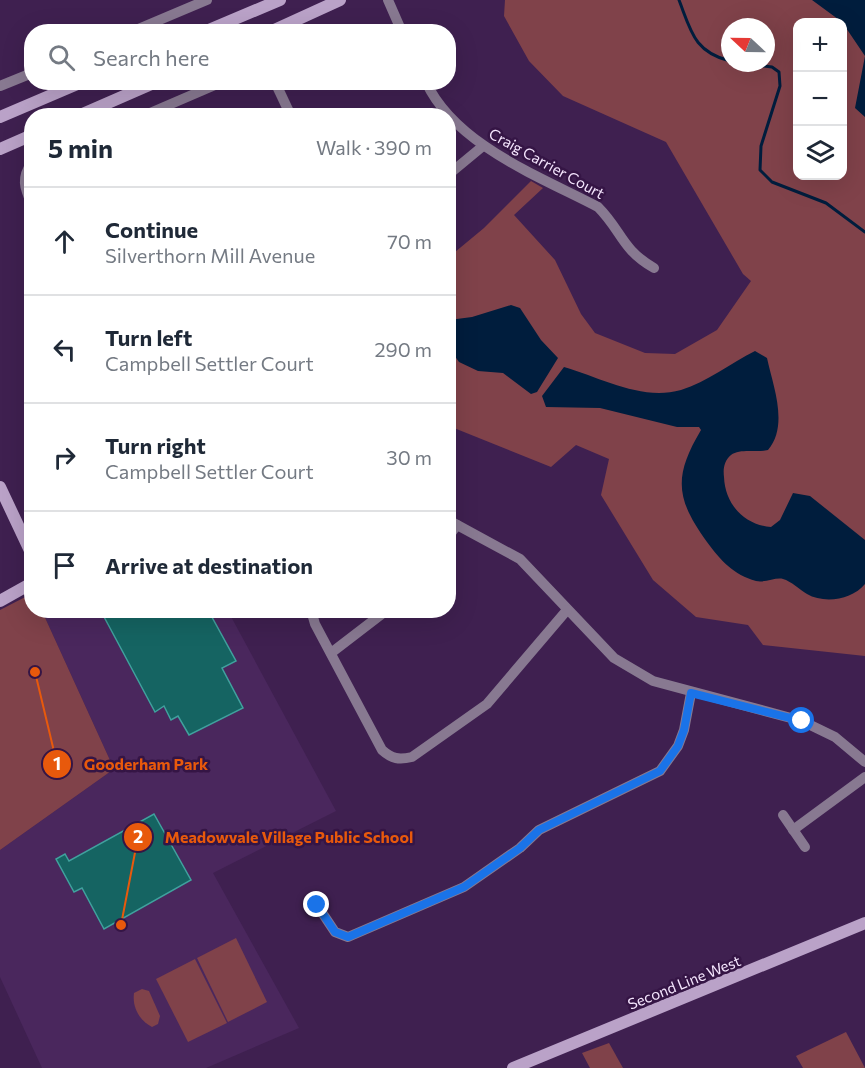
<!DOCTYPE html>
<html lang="en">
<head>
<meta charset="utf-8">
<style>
	body { margin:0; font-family:Commissioner,sans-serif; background:#f6f6f7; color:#1f2937 }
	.controls { position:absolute; right:18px; top:18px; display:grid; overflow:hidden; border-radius:12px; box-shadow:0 6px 24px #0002 }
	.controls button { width:54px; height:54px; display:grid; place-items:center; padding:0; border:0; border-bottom:2px solid #e0e1e3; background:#fff; color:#1f2937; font:30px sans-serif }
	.compass { position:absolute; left:721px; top:18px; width:54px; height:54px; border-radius:50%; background:#fff; box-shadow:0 6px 24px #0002; rotate:292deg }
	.stop { position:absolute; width:18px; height:18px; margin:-14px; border:4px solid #1a73e8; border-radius:50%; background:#fff }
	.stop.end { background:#1a73e8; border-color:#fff; box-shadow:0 2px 6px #0008 }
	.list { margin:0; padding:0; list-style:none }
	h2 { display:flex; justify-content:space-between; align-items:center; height:78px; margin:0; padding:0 24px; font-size:26px }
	h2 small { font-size:20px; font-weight:400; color:#747a83 }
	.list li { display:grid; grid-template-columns:39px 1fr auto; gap:18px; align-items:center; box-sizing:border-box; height:108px; padding:0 24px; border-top:2px solid #e0e1e3 }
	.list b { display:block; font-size:22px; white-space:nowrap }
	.list p { margin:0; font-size:20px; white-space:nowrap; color:#747a83 }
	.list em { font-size:20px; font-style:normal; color:#747a83 }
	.icon { flex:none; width:33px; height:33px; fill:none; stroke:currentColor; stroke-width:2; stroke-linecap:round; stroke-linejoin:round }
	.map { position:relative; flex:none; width:865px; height:1068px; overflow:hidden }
	.search { position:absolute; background:#fff; box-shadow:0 6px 24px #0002; left:24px; top:24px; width:432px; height:66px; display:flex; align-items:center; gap:15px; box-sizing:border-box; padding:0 21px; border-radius:24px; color:#747a83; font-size:22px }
	.panel { position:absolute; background:#fff; box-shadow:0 6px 24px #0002; left:24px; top:108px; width:432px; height:510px; border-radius:24px }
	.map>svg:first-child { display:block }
</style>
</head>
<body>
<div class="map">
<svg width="865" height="1068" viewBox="0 0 865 1068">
	<rect width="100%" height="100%" fill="#3f2050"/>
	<polygon fill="#4a275d" points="42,611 228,611 336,811 213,873 299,1028 206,1068 42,1068 0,977 0,850 114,769"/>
	<g fill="#80424a" fill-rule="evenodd">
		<path d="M505 0H865V656L763 645 748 625 696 617 653 580 601 495 609 459 576 445 551 467 449 426V257L484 228 531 181 543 188 514 215 555 260 581 314 595 333 645 353 675 354 717 330 751 281 743 274 666 142 563 96 529 61 504 16ZM798 22H842V176H798ZM730 27H766V63H730Z"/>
		<polygon points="31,594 32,610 42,611 114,769 0,850 0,610"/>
		<polygon points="236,938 267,1002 228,1022 197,958"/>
		<polygon points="195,959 227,1023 188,1042 156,979"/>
		<path d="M142 989 149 991 160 1016 158 1024 152 1027C140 1021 132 1008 134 993Z"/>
		<polygon points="846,1032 865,1068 803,1068 796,1056"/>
		<polygon points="609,1043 623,1068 590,1068 582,1053"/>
	</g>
	<g fill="#001d3d">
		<polygon points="812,0 865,0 865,117 855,108 865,56 842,22"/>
		<polygon points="511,305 520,308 541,340 558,358 537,392 531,394 503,373 478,371 459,362 449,348 449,320 472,317"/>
		<path d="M755 351 767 358C773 386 789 425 768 450 757 453 740 448 731 455 724 461 723 469 724 477 725 504 744 525 771 527L780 520 793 493 810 496 865 540V584C852 600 824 604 807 594 800 590 791 581 783 579 776 577 765 583 756 581 734 575 720 560 707 542 676 499 673 477 701 430L699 427H677L600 408 546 407 542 396 564 367C602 378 641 401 681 390 707 382 731 363 755 351Z"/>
	</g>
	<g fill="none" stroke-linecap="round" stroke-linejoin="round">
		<g stroke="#001d3d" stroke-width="3">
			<path d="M679 0C691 31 694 52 730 61"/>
			<polyline points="737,63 772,67 779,72 780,86 761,146 760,170 772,182 826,203 865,232"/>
		</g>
	</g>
	<g fill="#156462" stroke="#40a19e" stroke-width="1.5">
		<polygon points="108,610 208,610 236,661 222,668 243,708 189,735 178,716 171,720 164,706 155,712 103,615"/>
		<polygon points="154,814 191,880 104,929 82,888 74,892 56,859 65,854 69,861"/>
	</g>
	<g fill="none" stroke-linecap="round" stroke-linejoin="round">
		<g stroke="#887991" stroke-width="10">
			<polyline points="388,0 402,32"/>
			<polyline points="131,32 207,0"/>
			<polyline points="275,82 291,116"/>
			<path d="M426 82C455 145 541 177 598 207 622 231 621 249 654 268"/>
			<polyline points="0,86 32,73"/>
			<polyline points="143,116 222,82"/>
			<path d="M32 162C21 178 24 187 32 205"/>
			<polyline points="448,175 483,146"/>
			<polyline points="448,520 520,559 614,658 653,681 802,721 835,737 865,762"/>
			<polyline points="448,537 457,525"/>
			<path d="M311 610 315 624 382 750C392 759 399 760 412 757L487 704 567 610"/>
			<polyline points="331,653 387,610"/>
			<polyline points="783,815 805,847"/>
			<polyline points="793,830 865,777"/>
			<polyline points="317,905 335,932 348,937 464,887 520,848 539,830 660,771 678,746 684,730 691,693"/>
		</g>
		<g stroke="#baa2c8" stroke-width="12">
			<polyline points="204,32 280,0"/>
			<polyline points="270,32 340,0"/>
			<polyline points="78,116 156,82"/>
			<polyline points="0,117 82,82"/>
			<polyline points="0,149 32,135"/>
			<polyline points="0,487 32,555"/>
			<polyline points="0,601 32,583"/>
			<polyline points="513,1068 865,923"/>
		</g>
	</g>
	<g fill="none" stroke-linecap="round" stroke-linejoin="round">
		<polyline stroke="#1a73e8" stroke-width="8" points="317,905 335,932 348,937 464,887 520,848 539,830 660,771 678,746 684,730 691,693 802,721"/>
	</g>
	<g text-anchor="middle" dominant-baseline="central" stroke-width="5" stroke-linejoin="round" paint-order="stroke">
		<g font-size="15" fill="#f4e5fd" stroke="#351545">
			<text transform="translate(547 163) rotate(29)">Craig Carrier Court</text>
			<text transform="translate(684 982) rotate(-22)">Second Line West</text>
		</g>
	</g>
	<path fill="none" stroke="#e8590c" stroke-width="2" d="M35 672L57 764M121 925L138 837"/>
	<g fill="#e8590c" stroke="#351545" stroke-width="2">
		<circle cx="35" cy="672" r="6"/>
		<circle cx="121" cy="925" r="6"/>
		<circle cx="57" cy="764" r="15"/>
		<circle cx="138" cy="837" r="15"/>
	</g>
	<g font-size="18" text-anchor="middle" font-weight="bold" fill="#fff">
		<text x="57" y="770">1</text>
		<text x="138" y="843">2</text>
	</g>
	<g font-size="16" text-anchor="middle" font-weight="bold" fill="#e8590c" stroke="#351545" stroke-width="5" stroke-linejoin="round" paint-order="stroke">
		<text x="146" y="770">Gooderham Park</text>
		<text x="289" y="843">Meadowvale Village Public School</text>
	</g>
</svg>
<div class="controls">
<button>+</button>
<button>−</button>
<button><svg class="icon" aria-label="layers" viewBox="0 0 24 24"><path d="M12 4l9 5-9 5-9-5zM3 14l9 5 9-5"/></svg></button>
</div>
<svg class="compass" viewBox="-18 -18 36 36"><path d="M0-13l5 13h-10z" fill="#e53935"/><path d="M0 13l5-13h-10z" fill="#747a83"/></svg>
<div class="stop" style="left:802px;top:721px"></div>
<div class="stop end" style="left:317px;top:905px"></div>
<div class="search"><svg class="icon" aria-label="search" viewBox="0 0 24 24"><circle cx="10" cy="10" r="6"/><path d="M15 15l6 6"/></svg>Search here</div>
<section class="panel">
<h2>5 min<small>Walk · 390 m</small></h2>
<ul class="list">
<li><svg class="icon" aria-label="ahead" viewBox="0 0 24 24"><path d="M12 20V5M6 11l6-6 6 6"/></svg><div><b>Continue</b><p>Silverthorn Mill Avenue</p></div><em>70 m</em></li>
<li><svg class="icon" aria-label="left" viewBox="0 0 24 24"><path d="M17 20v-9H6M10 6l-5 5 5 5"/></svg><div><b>Turn left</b><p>Campbell Settler Court</p></div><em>290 m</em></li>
<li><svg class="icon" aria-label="right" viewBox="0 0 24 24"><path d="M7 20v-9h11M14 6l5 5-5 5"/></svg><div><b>Turn right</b><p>Campbell Settler Court</p></div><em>30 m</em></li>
<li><svg class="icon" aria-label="arrive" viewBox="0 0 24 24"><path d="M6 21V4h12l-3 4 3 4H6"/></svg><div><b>Arrive at destination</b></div></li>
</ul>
</section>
</div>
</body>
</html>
